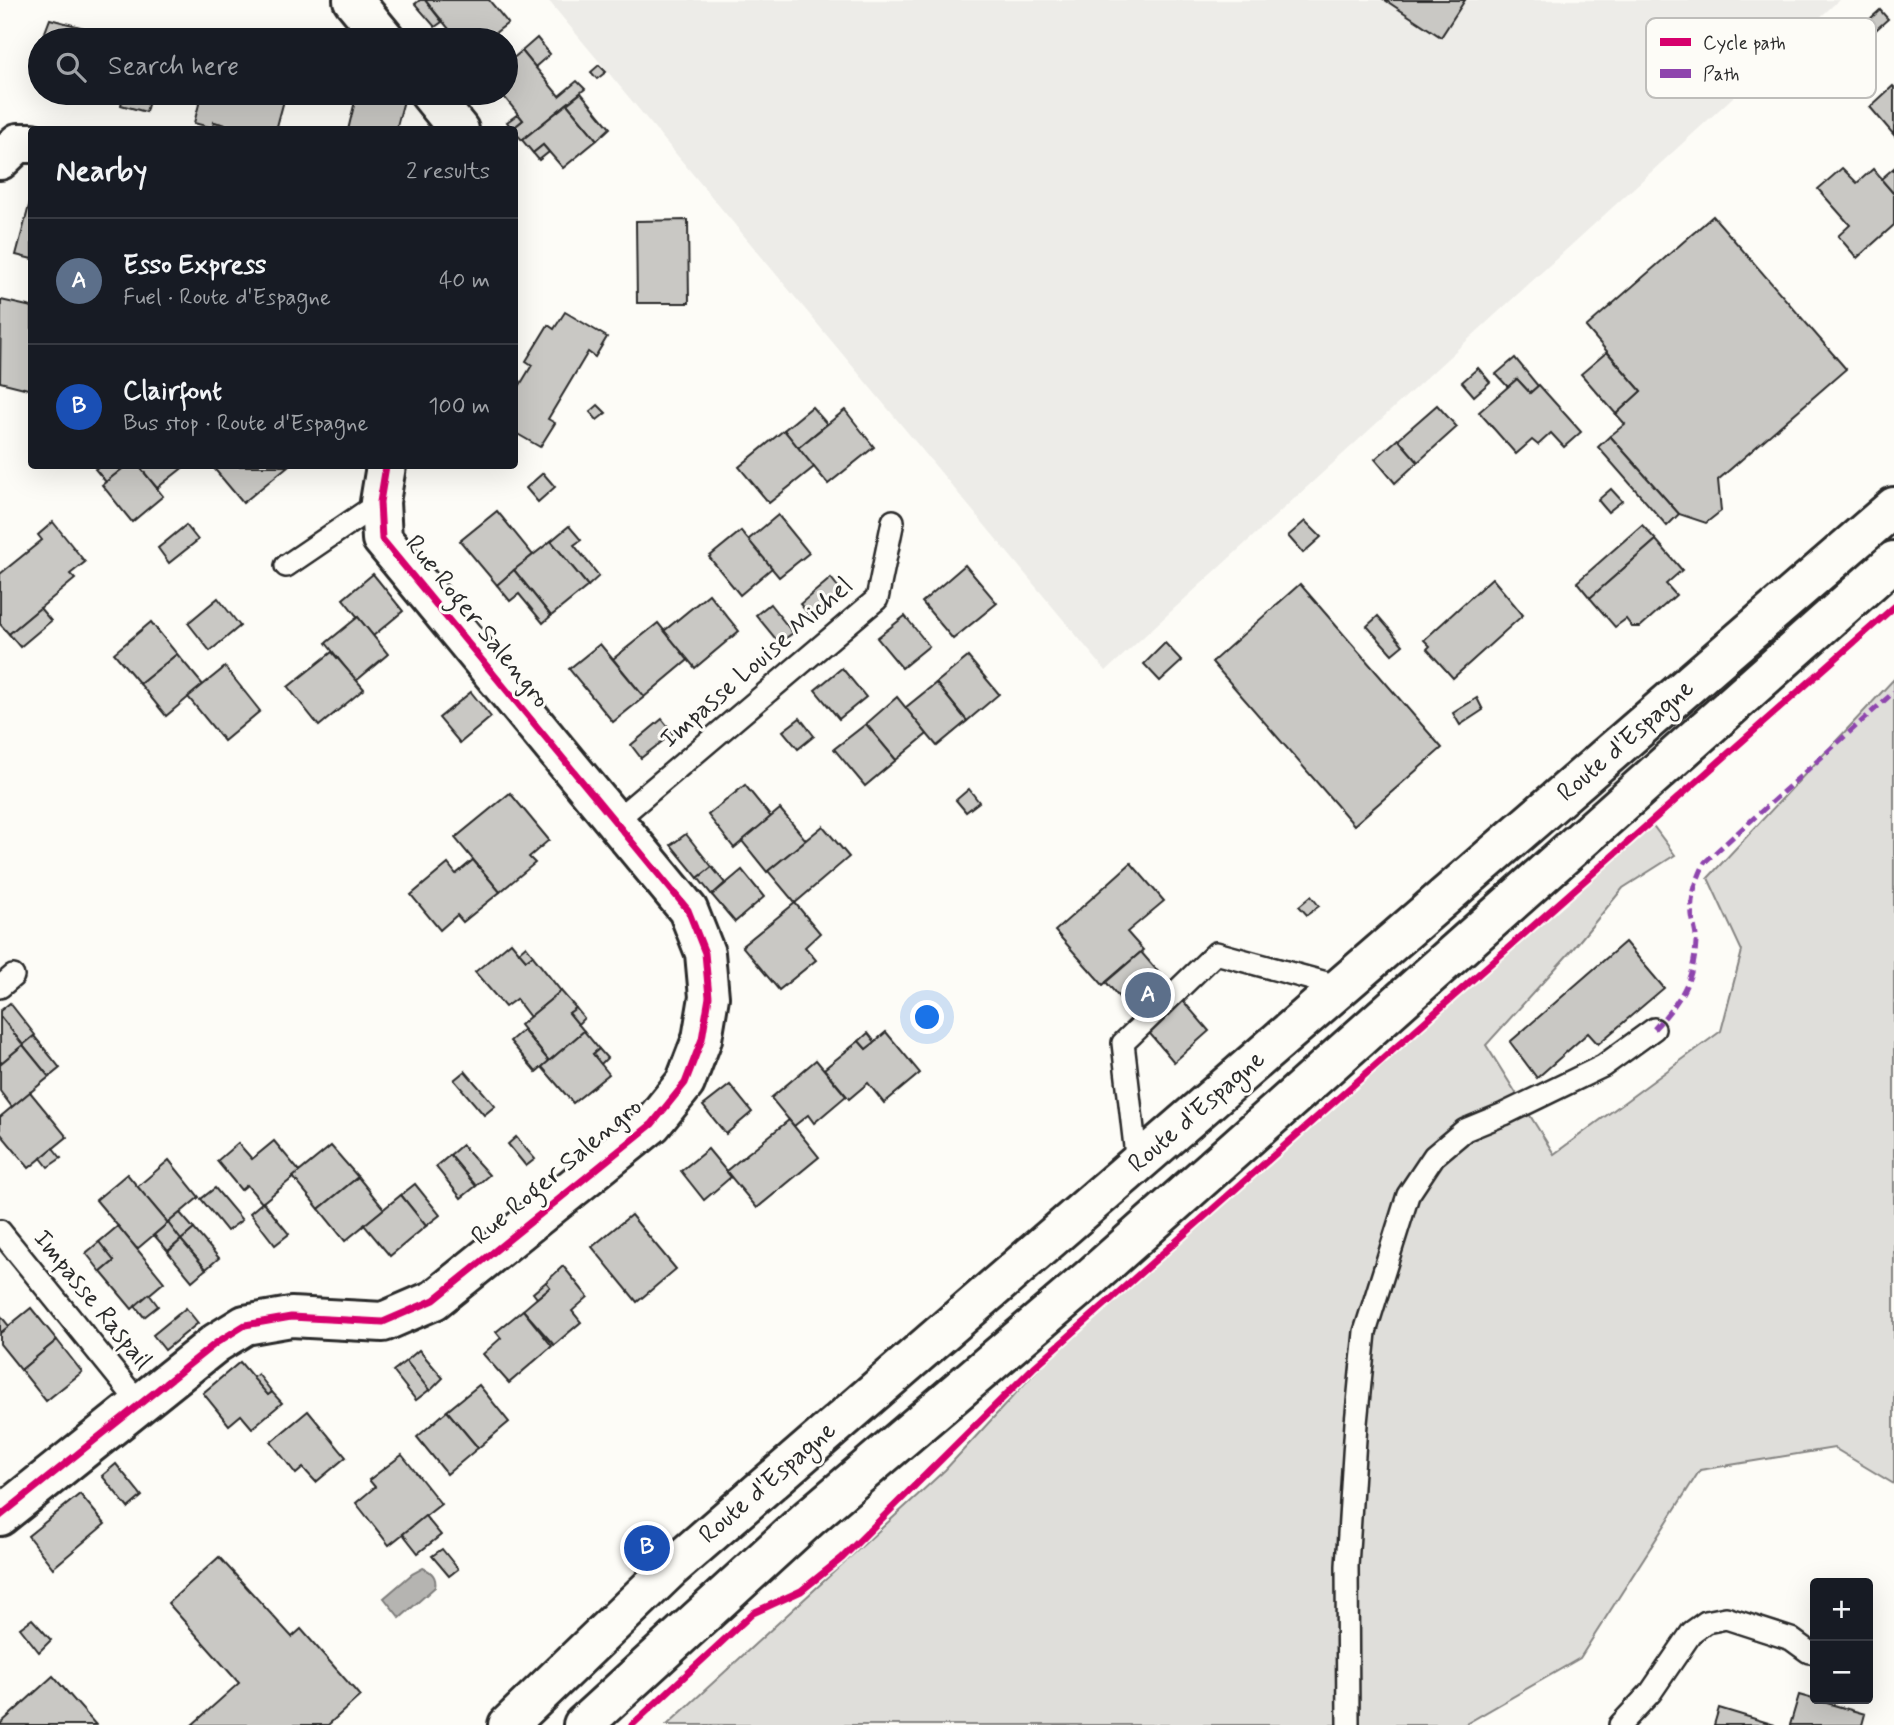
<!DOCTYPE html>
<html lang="en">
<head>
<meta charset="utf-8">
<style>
	body { margin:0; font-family:Mynerve,sans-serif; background:#20242c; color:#f1f3f6 }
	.controls { position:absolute; right:21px; bottom:21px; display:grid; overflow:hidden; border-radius:7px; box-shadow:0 7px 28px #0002 }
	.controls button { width:63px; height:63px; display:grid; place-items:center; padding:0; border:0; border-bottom:2px solid #363941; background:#171b24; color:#f1f3f6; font:35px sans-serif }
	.you { position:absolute; left:928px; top:1018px; width:24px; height:24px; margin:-18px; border:5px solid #fff; border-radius:50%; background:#1a73e8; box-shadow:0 0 0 10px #1a73e833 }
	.badge { display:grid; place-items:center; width:46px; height:46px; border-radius:50%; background:#c8321e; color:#fff; font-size:23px; font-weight:700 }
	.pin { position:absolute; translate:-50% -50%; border:4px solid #fff; box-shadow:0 2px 7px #0006 }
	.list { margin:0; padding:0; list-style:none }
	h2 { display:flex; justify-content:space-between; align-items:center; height:91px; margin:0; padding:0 28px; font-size:30px }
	h2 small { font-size:23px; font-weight:400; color:#9ea1a6 }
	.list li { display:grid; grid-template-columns:46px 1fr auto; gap:21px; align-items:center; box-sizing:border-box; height:126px; padding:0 28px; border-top:2px solid #363941 }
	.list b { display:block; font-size:26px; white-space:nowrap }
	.list p { margin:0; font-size:23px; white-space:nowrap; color:#9ea1a6 }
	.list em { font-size:23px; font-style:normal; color:#9ea1a6 }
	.icon { flex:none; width:38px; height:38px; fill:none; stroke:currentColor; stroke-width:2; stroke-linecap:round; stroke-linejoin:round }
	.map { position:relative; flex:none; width:1894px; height:1725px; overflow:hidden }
	.search { position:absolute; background:#171b24; box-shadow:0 7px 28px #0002; left:28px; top:28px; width:490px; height:77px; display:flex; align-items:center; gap:18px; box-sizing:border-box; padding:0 24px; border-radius:38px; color:#9ea1a6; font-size:26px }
	.panel { position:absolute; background:#171b24; box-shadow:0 7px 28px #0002; left:28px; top:126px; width:490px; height:343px; border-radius:7px }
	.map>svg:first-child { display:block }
</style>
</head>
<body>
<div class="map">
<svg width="1894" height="1725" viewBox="0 0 1894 1725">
	<rect width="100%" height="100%" fill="#fdfcf7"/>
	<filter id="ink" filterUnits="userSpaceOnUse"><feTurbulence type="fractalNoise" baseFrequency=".0143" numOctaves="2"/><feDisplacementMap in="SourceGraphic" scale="14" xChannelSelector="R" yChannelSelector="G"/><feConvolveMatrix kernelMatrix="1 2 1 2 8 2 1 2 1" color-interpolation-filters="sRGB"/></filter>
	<g filter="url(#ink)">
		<polygon fill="#edece8" points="548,0 1839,0 1106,671"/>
		<polygon fill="#dfdeda" stroke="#858482" stroke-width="2" points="1894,679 1894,1484 1834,1448 1700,1470 1580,1658 1464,1725 667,1725 945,1470 1040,1367 1543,922 1651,823 1675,855 1623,888 1572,950 1486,1045 1554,1154 1721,1031 1742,951 1708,878"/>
		<path fill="#b5b4b1" stroke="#7e7d7b" stroke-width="2" d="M423 1568C432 1572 437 1577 435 1587L400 1618 384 1598 412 1574Z"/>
		<g fill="#c9c8c4" stroke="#2b2b2b" stroke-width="2">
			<polygon points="420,0 425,0 442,22 435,27 415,4"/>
			<polygon points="425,0 489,0 508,23 486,40 458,40"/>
			<polygon points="1385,0 1465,0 1441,37"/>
			<polygon points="1880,10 1888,19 1859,45 1851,36"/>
			<polygon points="50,19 130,40 42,40"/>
			<polygon points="537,38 550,54 535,67 522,51"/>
			<polygon points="522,51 559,96 577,81 585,89 522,140 512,129 523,120 501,93 506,93 506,64"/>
			<polygon points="599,65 606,72 597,79 591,72"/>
			<polygon points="1893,86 1894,87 1894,135 1870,107"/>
			<polygon points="124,93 151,93 146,112 121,105"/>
			<polygon points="202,93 286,93 276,130 244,130 214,122 213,128 194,123"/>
			<polygon points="357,93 387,100 390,93 406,93 396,130 348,130"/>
			<polygon points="380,93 390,93 387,100 378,98"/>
			<polygon points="581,93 610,128 597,140 567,104"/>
			<polygon points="567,104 597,140 563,168 543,145 533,153 522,140"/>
			<polygon points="518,114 523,120 512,129 507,122"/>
			<polygon points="214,122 244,130 218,130 213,128"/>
			<polygon points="543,145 549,152 539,160 533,153"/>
			<polygon points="1842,168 1857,183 1873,169 1894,194 1894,225 1857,258 1838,236 1850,225 1818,189"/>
			<polygon points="1894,168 1894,194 1881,179"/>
			<polygon points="30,202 32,202 32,259 16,255"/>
			<polygon points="1713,216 1846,369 1718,480 1721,511 1706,523 1679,514 1610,436 1625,424 1616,414 1641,391 1586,327"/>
			<polygon points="688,220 689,303 637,303 636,221"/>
			<polygon points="1,300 32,307 32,390 0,382"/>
			<polygon points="565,312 607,337 595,357 588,352 548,419 555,423 540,447 514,432 514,395 532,365 526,361 548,325 554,329"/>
			<polygon points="1607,352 1641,391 1616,414 1581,374"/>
			<polygon points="1515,358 1538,386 1530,393 1517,379 1508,387 1496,374"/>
			<polygon points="1478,368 1490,382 1474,396 1462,382"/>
			<polygon points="1517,379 1530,393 1539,385 1581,432 1564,447 1551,433 1538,445 1532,440 1516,454 1479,412"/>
			<polygon points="598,405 606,413 597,420 590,412"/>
			<polygon points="1437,405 1457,427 1418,462 1398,439"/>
			<polygon points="812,407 827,424 798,448 784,430"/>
			<polygon points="845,410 874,447 828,484 798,448"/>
			<polygon points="784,430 814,467 769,503 739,467"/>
			<polygon points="1610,436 1679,514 1667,526 1598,447"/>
			<polygon points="1398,439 1418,462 1395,483 1375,459"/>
			<polygon points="100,466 126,466 106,482 95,469"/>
			<polygon points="126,466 139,466 163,496 132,522 102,485"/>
			<polygon points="139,466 185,466 157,488"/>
			<polygon points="212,466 288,466 243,503"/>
			<polygon points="543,473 555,487 538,502 526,488"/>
			<polygon points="1611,489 1622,501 1608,512 1598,500"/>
			<polygon points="497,511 533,555 497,585 460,541"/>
			<polygon points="778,515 809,553 779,577 748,540"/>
			<polygon points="1305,521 1321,537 1303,553 1288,536"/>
			<polygon points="53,522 85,562 70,574 75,579 9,634 0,624 0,574 42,540 38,535"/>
			<polygon points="186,525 198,540 169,563 158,548"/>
			<polygon points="1642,525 1656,540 1590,598 1577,582"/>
			<polygon points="569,526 581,540 574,545 599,576 588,586 551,541"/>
			<polygon points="741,531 772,568 740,595 709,557"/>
			<polygon points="1656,540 1682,570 1666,584 1676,595 1640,627 1632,627 1626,619 1615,627 1590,598"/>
			<polygon points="551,541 588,586 551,616 514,570"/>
			<polygon points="965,565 997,603 953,639 922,602"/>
			<polygon points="514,570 551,616 543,623 519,594 510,601 497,585"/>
			<polygon points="373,574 403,611 373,636 343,599"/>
			<polygon points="831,578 842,592 812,618 800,604"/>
			<polygon points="1492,578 1523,615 1453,678 1427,649 1430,646 1424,640"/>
			<polygon points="1300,584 1442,748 1354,825 1212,662"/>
			<polygon points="709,594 739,631 695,668 664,631"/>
			<polygon points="218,598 240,626 210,651 188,623"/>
			<polygon points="770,604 793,633 779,643 756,615"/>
			<polygon points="40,608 51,621 20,647 9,634"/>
			<polygon points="905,616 929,646 902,668 877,638"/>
			<polygon points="1378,616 1403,645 1392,654 1367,626"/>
			<polygon points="358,617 388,654 356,681 326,643"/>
			<polygon points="151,622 177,654 140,684 114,653"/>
			<polygon points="658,623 688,660 644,697 613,659"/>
			<polygon points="1165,643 1182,661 1160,681 1144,664"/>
			<polygon points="600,644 644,697 613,722 569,669"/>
			<polygon points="332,652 364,689 319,726 288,687"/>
			<polygon points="177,654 203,685 166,716 140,684"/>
			<polygon points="968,657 999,694 967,721 936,683"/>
			<polygon points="225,667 260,711 224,741 188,697"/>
			<polygon points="842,668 866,697 839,719 815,690"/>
			<polygon points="936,683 967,721 937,746 905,708"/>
			<polygon points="471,692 491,717 460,743 439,718"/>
			<polygon points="897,697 927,734 896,760 866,724"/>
			<polygon points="1477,698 1483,710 1460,725 1453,713"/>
			<polygon points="800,718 814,736 798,749 783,731"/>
			<polygon points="662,719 673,733 641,758 631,745"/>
			<polygon points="866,724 896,760 865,786 834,749"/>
			<polygon points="745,785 771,817 734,848 708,815"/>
			<polygon points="969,789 979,802 966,812 956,800"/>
			<polygon points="510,793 549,840 529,857 535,863 500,892 455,838"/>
			<polygon points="780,809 806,840 767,872 742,841"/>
			<polygon points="823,826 849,857 795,903 768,871"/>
			<polygon points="686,834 712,867 698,878 671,845"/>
			<polygon points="473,860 500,892 463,922 457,915 440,930 411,895 448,864 456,874"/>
			<polygon points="1131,863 1164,901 1127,932 1143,950 1103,985 1055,931"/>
			<polygon points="712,867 725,883 712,895 698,878"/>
			<polygon points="742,870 764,897 735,922 712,895"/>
			<polygon points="1311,896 1319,906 1307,915 1299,906"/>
			<polygon points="795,903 820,933 805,947 816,960 779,990 742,946"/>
			<polygon points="511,942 526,960 532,955 561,991 530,1017 516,999 505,1007 475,972"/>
			<polygon points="1625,942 1664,988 1598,1044 1588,1033 1537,1078 1510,1042"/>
			<polygon points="526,946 533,955 526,960 519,952"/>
			<polygon points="1141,952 1209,1031 1174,1062 1106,982"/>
			<polygon points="561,991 576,1008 569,1013 584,1031 549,1061 520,1025"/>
			<polygon points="10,1003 35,1035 23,1045 0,1016 0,1011"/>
			<polygon points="576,1008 584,1018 578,1024 569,1013"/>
			<polygon points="0,1016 23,1045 0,1064"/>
			<polygon points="523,1030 549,1061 536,1072 510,1041"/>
			<polygon points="584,1031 599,1049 593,1054 609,1074 573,1103 542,1067"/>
			<polygon points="886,1032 920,1073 884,1103 868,1083 849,1099 824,1069 859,1041 866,1049"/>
			<polygon points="868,1033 875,1042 866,1049 859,1041"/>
			<polygon points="34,1036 60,1068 49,1077 23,1045"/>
			<polygon points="23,1045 49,1077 12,1107 0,1091 0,1064"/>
			<polygon points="599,1049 607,1058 601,1064 593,1054"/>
			<polygon points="816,1060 846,1096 814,1123 808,1115 794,1126 771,1098"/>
			<polygon points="465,1071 495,1106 484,1115 454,1080"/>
			<polygon points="730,1085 752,1112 726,1134 703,1106"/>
			<polygon points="30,1092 67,1137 29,1168 0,1133 0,1117"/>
			<polygon points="789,1120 819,1157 757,1208 726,1171"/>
			<polygon points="516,1137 535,1159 526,1166 508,1144"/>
			<polygon points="274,1141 300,1172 262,1203 247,1185 241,1190 217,1161 238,1143 252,1159"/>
			<polygon points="462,1145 489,1175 476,1186 450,1155"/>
			<polygon points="331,1146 358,1177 319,1209 293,1177"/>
			<polygon points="53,1148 61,1158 48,1167 41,1158"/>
			<polygon points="708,1149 731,1177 704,1200 681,1171"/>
			<polygon points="450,1155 476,1186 461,1198 436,1167"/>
			<polygon points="169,1160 199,1197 168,1223 137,1187"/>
			<polygon points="127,1174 168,1223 137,1249 96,1200"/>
			<polygon points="358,1177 384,1209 345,1241 319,1209"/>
			<polygon points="415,1184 440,1215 426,1226 401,1195"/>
			<polygon points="215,1188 242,1220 227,1231 201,1199"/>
			<polygon points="401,1195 426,1226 390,1256 364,1225"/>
			<polygon points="263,1202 289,1234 275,1245 250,1213"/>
			<polygon points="180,1213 194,1229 181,1240 168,1223"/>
			<polygon points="631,1215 676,1269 637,1302 592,1247"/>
			<polygon points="168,1223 181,1240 168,1251 154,1235"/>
			<polygon points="118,1226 164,1282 132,1309 101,1272 114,1261 99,1242"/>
			<polygon points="194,1229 219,1258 206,1269 181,1240"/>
			<polygon points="181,1240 206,1269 192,1281 168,1252"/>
			<polygon points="99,1242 114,1261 101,1272 86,1253"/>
			<polygon points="563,1266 588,1297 572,1311 581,1322 554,1345 523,1310 550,1287 546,1282"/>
			<polygon points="546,1282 550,1287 537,1298 533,1293"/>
			<polygon points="149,1294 158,1306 144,1317 135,1306"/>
			<polygon points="31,1308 57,1340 21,1370 0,1344 0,1333"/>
			<polygon points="186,1308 198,1323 165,1350 153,1335"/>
			<polygon points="523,1310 552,1346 509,1383 483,1354 501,1338 496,1332"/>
			<polygon points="0,1315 9,1326 0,1333"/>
			<polygon points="57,1340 82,1372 46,1401 21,1370"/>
			<polygon points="419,1350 443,1378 430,1391 406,1361"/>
			<polygon points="406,1361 429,1390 416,1400 393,1371"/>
			<polygon points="240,1362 268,1395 272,1392 282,1403 252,1428 241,1415 229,1425 203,1393"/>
			<polygon points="258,1374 272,1392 268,1395 253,1378"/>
			<polygon points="479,1385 509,1422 478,1448 447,1411"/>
			<polygon points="308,1411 346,1457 316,1482 303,1468 296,1474 271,1442"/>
			<polygon points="447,1411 478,1448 447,1474 417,1437"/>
			<polygon points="402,1455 441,1504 389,1545 356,1503 375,1487 369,1480"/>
			<polygon points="116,1464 142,1496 128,1508 102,1476"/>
			<polygon points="80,1494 105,1524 53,1568 28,1536"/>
			<polygon points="425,1516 441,1535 418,1553 403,1534"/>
			<polygon points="442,1549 458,1569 449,1576 432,1556"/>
			<polygon points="219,1557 292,1637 301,1629 360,1696 328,1725 192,1725 239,1683 168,1603"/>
			<polygon points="32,1619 51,1640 39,1652 20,1628"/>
			<polygon points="53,1676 96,1725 0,1725 0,1724"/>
			<polygon points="1799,1695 1865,1714 1862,1725 1790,1725"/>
			<polygon points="1719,1708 1775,1725 1714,1725"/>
		</g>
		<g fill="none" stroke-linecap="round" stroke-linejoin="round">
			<g stroke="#2b2b2b" stroke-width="26">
				<g id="service">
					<polyline points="286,566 380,502"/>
					<polyline points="614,822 877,599 893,521"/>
					<polyline points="0,987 13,976"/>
					<polyline points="1137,1164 1123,1043 1216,953 1341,987"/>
					<polyline points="0,1231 140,1404"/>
					<polyline points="1348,1725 1347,1566 1356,1423 1365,1332 1408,1195 1434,1156 1465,1130 1504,1114 1603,1066 1654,1029"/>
					<polyline points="1620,1725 1651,1692 1692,1632 1706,1622 1726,1618 1791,1639 1809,1652"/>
				</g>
			</g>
			<g stroke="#2b2b2b" stroke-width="44">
				<g id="minor">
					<polyline points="353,0 386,40"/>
					<polyline points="429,93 459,130"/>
					<polyline points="0,160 18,143 32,143"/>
					<polyline points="0,1516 216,1343 245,1325 291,1317 383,1322 434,1300 652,1124 685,1083 702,1039 709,997 705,953 688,910 382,539 380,502 386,466"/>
				</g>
			</g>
			<g stroke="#2b2b2b" stroke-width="44">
				<g id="primary">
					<polyline points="508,1725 670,1569 1894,507"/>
					<polyline points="583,1725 809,1518 1089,1279 1894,561"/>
				</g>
			</g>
			<use href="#service" stroke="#fdfcf7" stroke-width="21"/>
			<use href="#minor" stroke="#fdfcf7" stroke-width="38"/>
			<use href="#primary" stroke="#fdfcf7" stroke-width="38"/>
			<path stroke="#8e44ad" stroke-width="5" stroke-dasharray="10 5" stroke-linecap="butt" d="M1654 1029C1679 1002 1694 982 1696 942 1697 933 1693 924 1692 915 1690 895 1697 880 1705 862L1894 692"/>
			<g stroke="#fdfcf7" stroke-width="11">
				<g id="cycleway">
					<polyline points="0,1516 216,1343 245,1325 291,1317 383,1322 434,1300 652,1124 685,1083 702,1039 709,997 705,953 688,910 382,539 380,502 386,466"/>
					<polyline points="632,1725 753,1613 801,1591 842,1558 1033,1368 1894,607"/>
				</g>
			</g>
			<use href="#cycleway" stroke="#d6006c" stroke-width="7"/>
		</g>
	</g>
	<g text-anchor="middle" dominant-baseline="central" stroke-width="6" stroke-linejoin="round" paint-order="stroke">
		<g font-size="26" fill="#2b2b2b" stroke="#fdfcf7">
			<text transform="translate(477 622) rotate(51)">Rue Roger Salengro</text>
			<text transform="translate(757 663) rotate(-41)">Impasse Louise Michel</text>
			<text transform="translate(1626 741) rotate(-41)">Route d'Espagne</text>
			<text transform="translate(1197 1112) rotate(-41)">Route d'Espagne</text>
			<text transform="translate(557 1172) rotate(-40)">Rue Roger Salengro</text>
			<text transform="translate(92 1300) rotate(51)">Impasse Raspail</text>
			<text transform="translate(768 1483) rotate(-41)">Route d'Espagne</text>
		</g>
	</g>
	<rect x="1646" y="18" width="230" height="80" rx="10" fill="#fdfcf7" stroke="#bebdba" stroke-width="2"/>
	<rect x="1660" y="38" width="31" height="8" fill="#d6006c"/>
	<rect x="1660" y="69" width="31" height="9" fill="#8e44ad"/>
	<g font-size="19" fill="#2b2b2b">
		<text x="1703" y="49">Cycle path</text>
		<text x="1703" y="80">Path</text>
	</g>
</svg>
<div class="controls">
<button>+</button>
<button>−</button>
</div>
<div class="you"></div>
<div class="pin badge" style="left:1148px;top:995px;background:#5c6f8a">A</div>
<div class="pin badge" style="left:647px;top:1548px;background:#1a4fb4">B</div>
<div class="search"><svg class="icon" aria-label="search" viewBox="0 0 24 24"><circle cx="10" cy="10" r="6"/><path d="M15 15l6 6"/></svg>Search here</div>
<section class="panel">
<h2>Nearby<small>2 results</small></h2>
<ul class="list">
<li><span class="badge" style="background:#5c6f8a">A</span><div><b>Esso Express</b><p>Fuel · Route d'Espagne</p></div><em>40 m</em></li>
<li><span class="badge" style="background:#1a4fb4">B</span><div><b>Clairfont</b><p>Bus stop · Route d'Espagne</p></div><em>100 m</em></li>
</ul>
</section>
</div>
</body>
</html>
